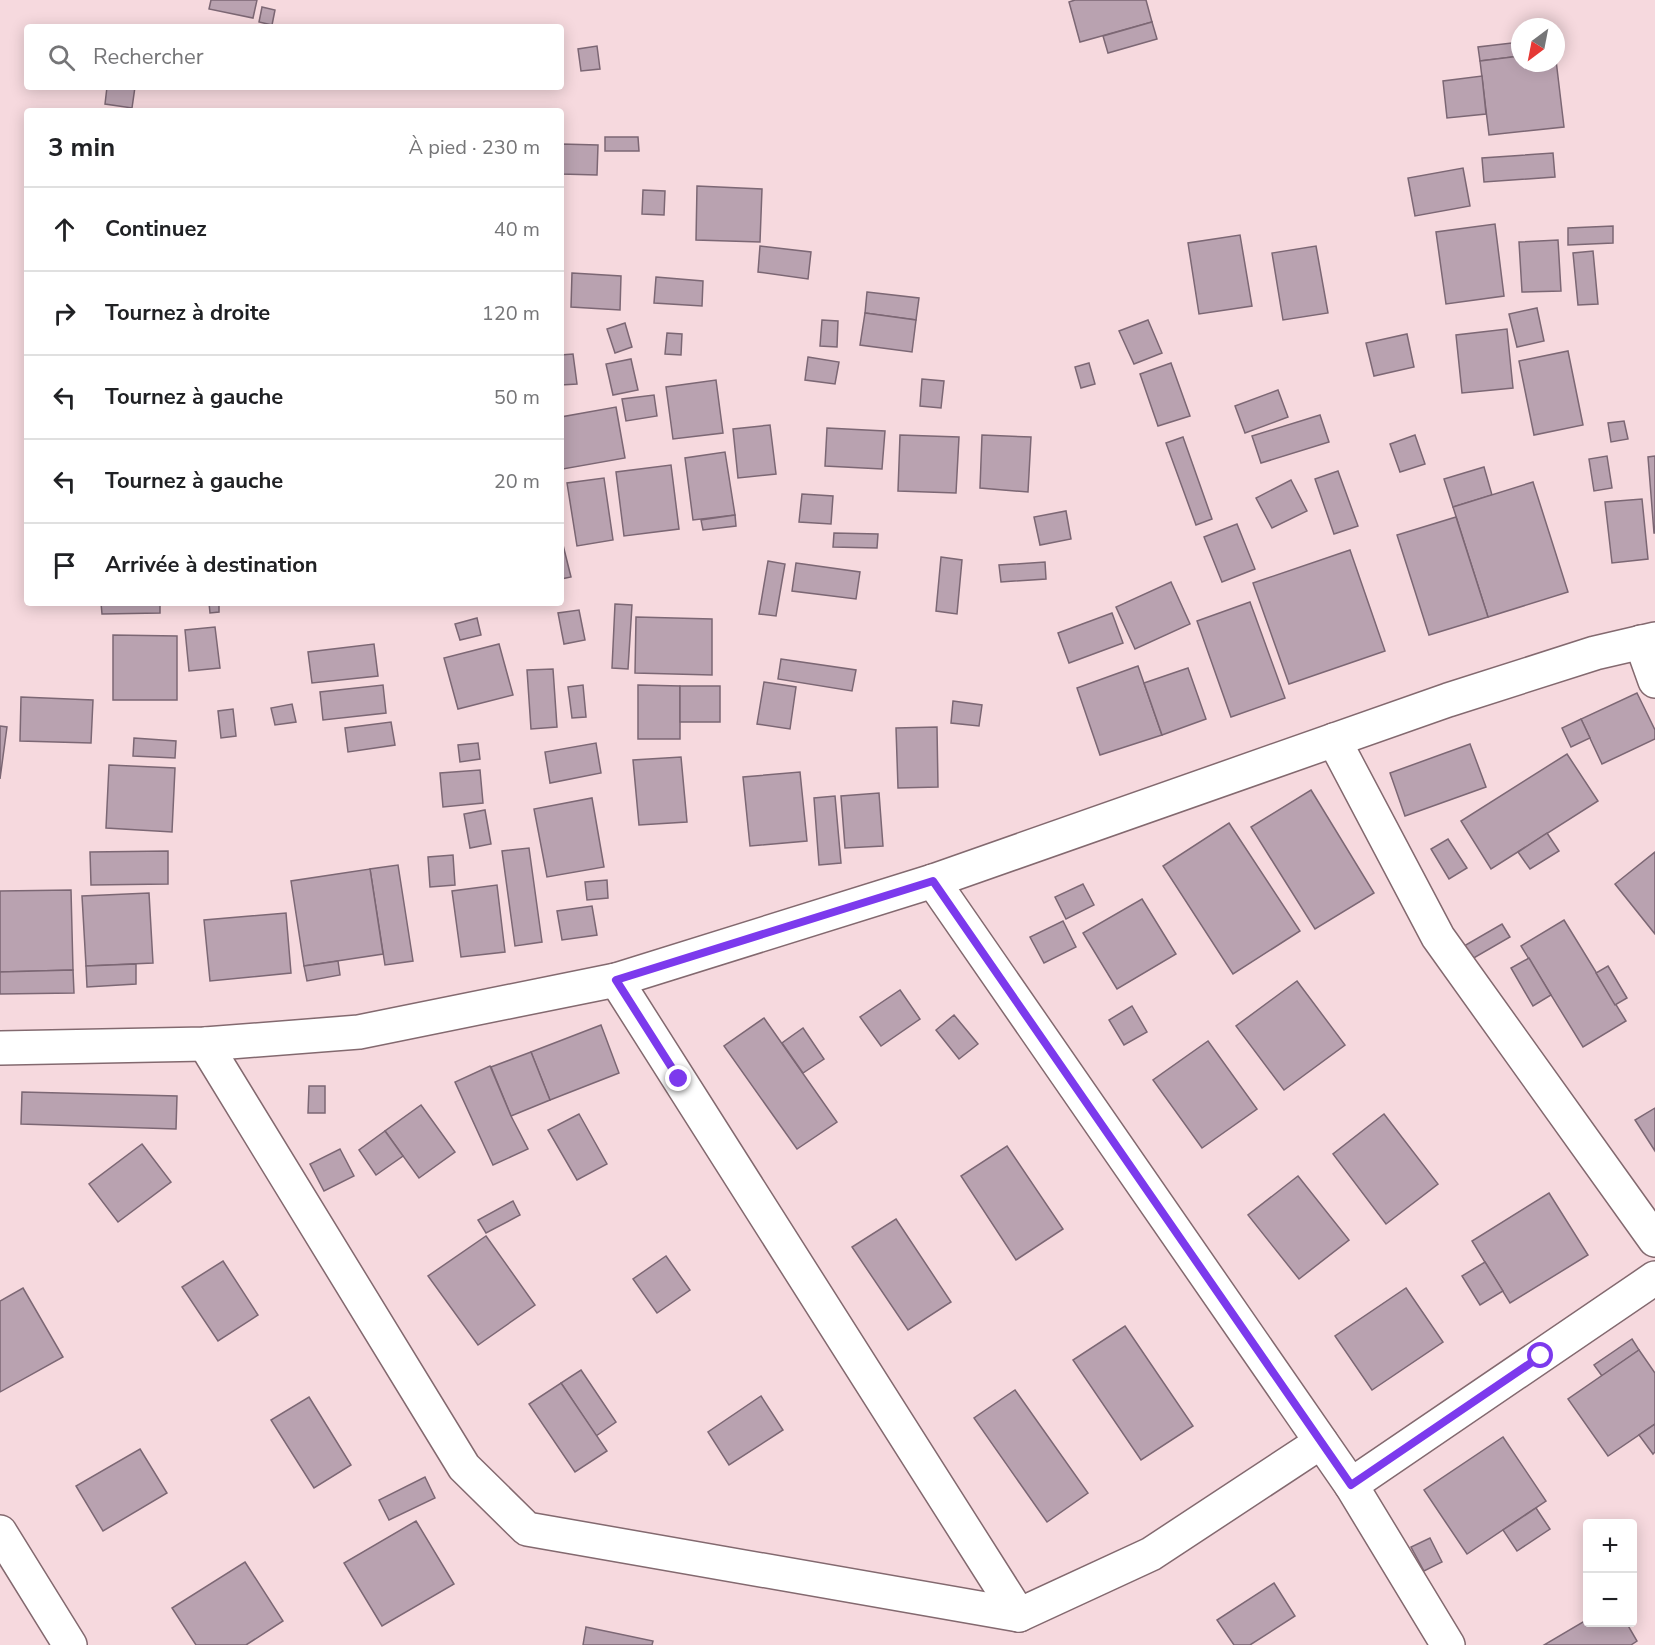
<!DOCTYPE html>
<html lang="fr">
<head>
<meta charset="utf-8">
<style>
	body { margin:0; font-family:"Nunito Sans",sans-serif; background:#f6f6f6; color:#202124 }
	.controls { position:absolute; right:18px; bottom:18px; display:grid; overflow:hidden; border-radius:6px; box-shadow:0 3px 15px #0003 }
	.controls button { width:54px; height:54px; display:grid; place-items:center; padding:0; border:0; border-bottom:2px solid #e0e0e0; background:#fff; color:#202124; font:30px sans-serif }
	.compass { position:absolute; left:1511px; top:18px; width:54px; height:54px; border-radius:50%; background:#fff; box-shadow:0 3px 15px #0003; rotate:212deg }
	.stop { position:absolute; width:18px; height:18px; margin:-14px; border:4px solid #7c3aed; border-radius:50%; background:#fff }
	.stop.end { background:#7c3aed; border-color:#fff; box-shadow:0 2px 6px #0008 }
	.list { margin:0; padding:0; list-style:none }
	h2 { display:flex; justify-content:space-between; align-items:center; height:78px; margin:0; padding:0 24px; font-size:26px }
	h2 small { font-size:20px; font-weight:400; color:#757577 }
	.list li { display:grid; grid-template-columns:39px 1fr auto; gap:18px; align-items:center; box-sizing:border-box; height:84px; padding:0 24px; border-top:2px solid #e0e0e0 }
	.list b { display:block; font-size:22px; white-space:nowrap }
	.list em { font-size:20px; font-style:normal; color:#757577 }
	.icon { flex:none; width:33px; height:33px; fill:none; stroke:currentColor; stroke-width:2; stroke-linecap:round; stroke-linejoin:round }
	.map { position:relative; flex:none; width:1655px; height:1645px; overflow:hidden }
	.search { position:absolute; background:#fff; box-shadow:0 3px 15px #0003; left:24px; top:24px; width:540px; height:66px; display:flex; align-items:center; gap:15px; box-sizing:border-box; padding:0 21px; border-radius:6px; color:#757577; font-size:22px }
	.panel { position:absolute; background:#fff; box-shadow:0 3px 15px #0003; left:24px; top:108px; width:540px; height:498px; border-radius:6px }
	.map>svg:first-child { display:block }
</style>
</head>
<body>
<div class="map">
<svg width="1655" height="1645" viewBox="0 0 1655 1645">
	<rect width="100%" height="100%" fill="#f6d9de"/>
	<g fill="#b9a2b0" stroke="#7c6774" stroke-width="1.5">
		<polygon points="211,0 257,0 253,18 209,9"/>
		<polygon points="1075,0 1146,0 1152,22 1080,42 1069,2"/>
		<polygon points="262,7 275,10 272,25 259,22"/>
		<polygon points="1152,22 1157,39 1108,53 1103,36"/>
		<polygon points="1520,42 1520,56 1480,61 1478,47"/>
		<polygon points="597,46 600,69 581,71 578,49"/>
		<polygon points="1520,56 1520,63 1556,63 1556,60 1564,127 1489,135 1480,61"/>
		<polygon points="1482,76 1486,114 1447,118 1443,81"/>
		<polygon points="107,87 135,87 132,108 105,104"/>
		<polygon points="605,137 638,137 639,151 605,151"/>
		<polygon points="561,144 598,145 597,175 561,174"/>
		<polygon points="1553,153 1555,177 1484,182 1482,158"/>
		<polygon points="1463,168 1470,206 1415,216 1408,178"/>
		<polygon points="697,186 762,189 760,242 696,240"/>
		<polygon points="643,190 665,191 664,215 642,214"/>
		<polygon points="1495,224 1504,296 1446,304 1436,232"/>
		<polygon points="1613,226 1613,243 1568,245 1568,228"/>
		<polygon points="1240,235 1252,306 1199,314 1188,243"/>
		<polygon points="1558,240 1561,291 1522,292 1519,242"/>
		<polygon points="760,246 811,252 808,279 758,272"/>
		<polygon points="1316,246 1328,313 1283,320 1272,253"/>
		<polygon points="1593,251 1598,304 1578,305 1573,253"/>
		<polygon points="572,273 621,276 620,310 571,307"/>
		<polygon points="656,277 703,281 702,306 654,303"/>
		<polygon points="867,292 919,298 916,320 865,313"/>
		<polygon points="1537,308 1544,341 1517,347 1509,314"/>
		<polygon points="865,313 916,320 912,352 860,345"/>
		<polygon points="822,320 838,321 837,347 820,346"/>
		<polygon points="1148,320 1162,353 1134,364 1119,331"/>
		<polygon points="625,323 632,347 615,353 607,329"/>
		<polygon points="1507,329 1513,388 1462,393 1456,335"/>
		<polygon points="667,333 682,334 681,355 665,354"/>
		<polygon points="1407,334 1414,367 1374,376 1366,343"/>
		<polygon points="1568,351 1583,425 1534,435 1519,361"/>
		<polygon points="573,354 577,384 561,385 561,355"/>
		<polygon points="808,357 839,362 835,384 805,380"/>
		<polygon points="631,359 638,390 613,395 606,364"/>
		<polygon points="1089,363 1095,384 1081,388 1075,367"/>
		<polygon points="1171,363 1190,416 1158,426 1140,374"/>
		<polygon points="922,379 944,381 941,408 920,406"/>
		<polygon points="716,380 723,433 673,439 666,387"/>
		<polygon points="1278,390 1288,417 1245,433 1235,406"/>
		<polygon points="654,395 657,416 626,421 622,399"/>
		<polygon points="616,407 625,458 563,469 561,457 561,417"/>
		<polygon points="1320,415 1329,442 1261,463 1252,436"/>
		<polygon points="1624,421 1628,439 1611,442 1608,423"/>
		<polygon points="770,425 776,474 738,478 733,429"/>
		<polygon points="827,428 885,431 882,469 825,466"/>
		<polygon points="900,435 959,437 956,493 898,491"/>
		<polygon points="982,435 1031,437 1028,492 980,488"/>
		<polygon points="1415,435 1425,464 1400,472 1390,444"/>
		<polygon points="1183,437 1212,519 1196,525 1166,443"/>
		<polygon points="725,452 735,515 693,520 685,458"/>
		<polygon points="1607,456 1612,488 1594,491 1589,459"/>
		<polygon points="1655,456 1655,533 1654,533 1648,457"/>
		<polygon points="671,465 679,529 624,536 616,472"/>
		<polygon points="1484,467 1492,495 1453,507 1444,479"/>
		<polygon points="1338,471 1358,526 1334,534 1315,479"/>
		<polygon points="604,478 613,540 577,546 567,483"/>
		<polygon points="1291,480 1307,511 1272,528 1256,498"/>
		<polygon points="1533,482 1568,592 1488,617 1453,507"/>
		<polygon points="802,494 833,496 831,524 799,522"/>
		<polygon points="1642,499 1648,559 1612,563 1605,502"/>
		<polygon points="1066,511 1071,539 1040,545 1034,517"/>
		<polygon points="735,515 736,526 703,530 701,520"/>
		<polygon points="1456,517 1488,617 1429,635 1397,535"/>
		<polygon points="1237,524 1255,569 1222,582 1204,537"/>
		<polygon points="834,533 878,534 877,548 833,547"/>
		<polygon points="561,537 571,577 561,579"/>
		<polygon points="1350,550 1385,651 1289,684 1253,583"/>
		<polygon points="941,557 962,560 957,614 936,611"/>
		<polygon points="768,561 785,564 776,616 759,614"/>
		<polygon points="1045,562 1046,579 1001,582 999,565"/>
		<polygon points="796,563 860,572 856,599 792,591"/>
		<polygon points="1171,582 1190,624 1135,649 1116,607"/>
		<polygon points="1250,602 1285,698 1231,717 1197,621"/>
		<polygon points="101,603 160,603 160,613 102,614"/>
		<polygon points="209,603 219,603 219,612 210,613"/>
		<polygon points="615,604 632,605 628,669 612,668"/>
		<polygon points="579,610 585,640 564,644 558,613"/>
		<polygon points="1112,613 1123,643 1069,663 1058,633"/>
		<polygon points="636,617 712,619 712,675 635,673"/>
		<polygon points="477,618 481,635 460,640 455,624"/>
		<polygon points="215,627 220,668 189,671 185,630"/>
		<polygon points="113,635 177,636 177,700 113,700"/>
		<polygon points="374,644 378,676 312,683 308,652"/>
		<polygon points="499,644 513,695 458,709 444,658"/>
		<polygon points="781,659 856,670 852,691 778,679"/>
		<polygon points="1138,666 1162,735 1100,755 1077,688"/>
		<polygon points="1188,668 1206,719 1162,735 1144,683"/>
		<polygon points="553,669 557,727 531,729 527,670"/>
		<polygon points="764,682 796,687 790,729 757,724"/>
		<polygon points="383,685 386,713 323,720 320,692"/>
		<polygon points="583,685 586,717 572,718 568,687"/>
		<polygon points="638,685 680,686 680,739 638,739"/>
		<rect x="680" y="686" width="40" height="36"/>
		<polygon points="1637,693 1655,730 1655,739 1602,764 1581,719"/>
		<polygon points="21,697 93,700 91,743 20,741"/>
		<polygon points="953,701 982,705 979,726 951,723"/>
		<polygon points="292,704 296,722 275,725 271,708"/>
		<polygon points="233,709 236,736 221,738 218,711"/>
		<polygon points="1581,719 1590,738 1571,747 1562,728"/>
		<polygon points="391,722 395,745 348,752 345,728"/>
		<polygon points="0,726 7,727 0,779"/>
		<polygon points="937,727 938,787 898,788 896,728"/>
		<polygon points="134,738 176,741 175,758 133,756"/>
		<polygon points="478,743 480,759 460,762 458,745"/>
		<polygon points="596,743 601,773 550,783 545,752"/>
		<polygon points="1470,744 1486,787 1405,816 1390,773"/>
		<polygon points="1567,754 1598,801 1491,869 1461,821"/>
		<polygon points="681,757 687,822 639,825 633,760"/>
		<polygon points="109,765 175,768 172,832 106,828"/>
		<polygon points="480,770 483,803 443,807 440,773"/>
		<polygon points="800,772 807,841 750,846 743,777"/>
		<polygon points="1311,790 1374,893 1315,929 1251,827"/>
		<polygon points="879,793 883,846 845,848 841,796"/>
		<polygon points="835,796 841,863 819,865 814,798"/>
		<polygon points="592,798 604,867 547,877 534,809"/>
		<polygon points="485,810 491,844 470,848 464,814"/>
		<polygon points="1229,823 1300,931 1233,974 1163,866"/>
		<polygon points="1547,833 1559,851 1530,869 1518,852"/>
		<polygon points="1448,839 1467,868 1449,879 1431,849"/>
		<polygon points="529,848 542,942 515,946 502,851"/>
		<polygon points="168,851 168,884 91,885 90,852"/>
		<polygon points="1655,852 1655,934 1615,884"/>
		<polygon points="453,855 455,885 430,887 428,857"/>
		<polygon points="398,865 413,961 385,965 370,869"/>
		<polygon points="370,869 383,954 304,966 291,881"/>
		<polygon points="607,880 608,898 587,900 585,882"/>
		<polygon points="1083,884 1094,905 1066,919 1055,897"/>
		<polygon points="497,885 505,952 461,957 452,891"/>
		<polygon points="71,890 73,970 0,972 0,891"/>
		<polygon points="149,893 153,963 86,966 82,896"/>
		<polygon points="1142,899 1176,954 1117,989 1083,933"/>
		<polygon points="592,906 597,935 562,940 557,911"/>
		<polygon points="286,913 291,973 210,981 204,920"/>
		<polygon points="1564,920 1626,1021 1583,1047 1521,946"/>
		<polygon points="1063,921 1076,947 1044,963 1030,937"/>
		<polygon points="1502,924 1510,937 1472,959 1464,946"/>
		<polygon points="1529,958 1551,995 1533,1006 1511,968"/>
		<polygon points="338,961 340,975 307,981 304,966"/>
		<polygon points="136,964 136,984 87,987 86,966"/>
		<polygon points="1608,966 1627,998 1615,1005 1596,973"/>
		<polygon points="73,970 74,993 0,994 0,972"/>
		<polygon points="1297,981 1345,1045 1284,1090 1236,1026"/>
		<polygon points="900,990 920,1019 881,1046 860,1017"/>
		<polygon points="1132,1006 1147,1032 1124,1045 1109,1020"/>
		<polygon points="954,1015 978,1044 959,1059 936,1030"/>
		<polygon points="764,1018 837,1122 797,1149 724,1046"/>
		<polygon points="601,1025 619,1073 550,1100 531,1052"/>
		<polygon points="803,1028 824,1059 803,1073 782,1043"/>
		<polygon points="1208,1041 1257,1109 1202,1148 1153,1080"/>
		<polygon points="531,1052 550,1100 511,1116 491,1067"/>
		<polygon points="490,1066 511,1116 528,1149 493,1165 455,1082"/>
		<polygon points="309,1086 325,1086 325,1113 308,1113"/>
		<polygon points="22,1092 177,1096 176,1129 21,1124"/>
		<polygon points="421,1105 455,1152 419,1178 385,1131"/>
		<polygon points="1655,1108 1655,1151 1635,1120"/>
		<polygon points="579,1114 607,1164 577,1180 548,1130"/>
		<polygon points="1384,1114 1438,1184 1386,1224 1333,1154"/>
		<polygon points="385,1131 403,1156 376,1175 359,1150"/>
		<polygon points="142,1144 171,1182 118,1222 89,1184"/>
		<polygon points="1007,1146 1063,1229 1016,1260 961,1176"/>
		<polygon points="340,1149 354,1176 324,1191 310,1164"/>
		<polygon points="1298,1176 1349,1240 1299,1279 1248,1215"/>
		<polygon points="1549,1193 1588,1255 1510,1303 1472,1241"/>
		<polygon points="513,1201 520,1215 486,1233 478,1220"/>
		<polygon points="896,1219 951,1302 908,1330 852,1247"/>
		<polygon points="486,1236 535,1305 478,1345 428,1276"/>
		<polygon points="666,1256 690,1290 657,1313 633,1279"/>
		<polygon points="223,1261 258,1315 218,1341 182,1287"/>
		<polygon points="1485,1262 1503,1291 1480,1305 1462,1276"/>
		<polygon points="23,1288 63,1357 0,1392 0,1301"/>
		<polygon points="1406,1288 1443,1342 1372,1390 1335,1336"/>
		<polygon points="1125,1326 1193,1426 1141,1460 1073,1360"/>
		<polygon points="1632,1339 1639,1350 1602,1376 1594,1365"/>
		<polygon points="1639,1350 1655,1373 1655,1424 1608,1456 1568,1399"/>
		<polygon points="581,1370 616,1422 596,1436 561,1383"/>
		<polygon points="561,1383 607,1451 575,1472 529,1404"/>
		<polygon points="1015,1390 1088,1493 1047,1522 974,1418"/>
		<polygon points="761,1396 783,1430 729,1465 708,1432"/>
		<polygon points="309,1397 351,1465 314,1488 271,1420"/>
		<polygon points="1655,1424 1655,1452 1653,1454 1639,1435"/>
		<polygon points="1503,1437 1546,1501 1467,1554 1424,1490"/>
		<polygon points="140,1449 167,1493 103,1531 76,1486"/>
		<polygon points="425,1477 435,1498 389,1520 379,1500"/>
		<polygon points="1536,1508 1550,1529 1517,1551 1503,1530"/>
		<polygon points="416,1521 454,1584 382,1626 344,1563"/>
		<polygon points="1430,1538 1442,1562 1424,1571 1411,1547"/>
		<polygon points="245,1562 283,1621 246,1645 196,1645 172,1608"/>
		<polygon points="1274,1583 1295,1616 1250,1645 1234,1645 1217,1620"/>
		<polygon points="1588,1619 1588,1622 1626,1622 1637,1641 1631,1645 1544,1645"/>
		<polygon points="586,1627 653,1641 652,1645 583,1645"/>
	</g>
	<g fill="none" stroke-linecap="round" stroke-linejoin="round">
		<g stroke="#83696f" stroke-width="36">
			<g id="street">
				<polyline points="1641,642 1655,681"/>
				<polyline points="1334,740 1438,937 1655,1240"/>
				<polyline points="933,881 1351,1485 1448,1645"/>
				<polyline points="616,980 1019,1615 1151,1554 1321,1442"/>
				<polyline points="205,1044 464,1467 527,1529 1019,1615"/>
				<polyline points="1351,1485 1655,1278"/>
				<polyline points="0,1532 70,1645"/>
			</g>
		</g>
		<g stroke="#83696f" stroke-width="36">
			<polyline id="secondary" points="0,1048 205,1044 359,1032 616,980 933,881 1448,700 1595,653 1655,639"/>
		</g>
		<use href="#street" stroke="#fff" stroke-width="33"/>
		<use href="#secondary" stroke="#fff" stroke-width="33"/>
	</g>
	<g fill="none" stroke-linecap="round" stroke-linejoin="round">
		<polyline stroke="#7c3aed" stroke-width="8" points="679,1079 616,980 933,881 1351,1485 1541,1356"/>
	</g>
</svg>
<div class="controls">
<button>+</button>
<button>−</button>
</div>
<svg class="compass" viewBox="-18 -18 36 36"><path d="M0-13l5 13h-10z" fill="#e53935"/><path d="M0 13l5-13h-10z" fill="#757577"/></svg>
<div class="stop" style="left:1541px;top:1356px"></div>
<div class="stop end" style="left:679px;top:1079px"></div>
<div class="search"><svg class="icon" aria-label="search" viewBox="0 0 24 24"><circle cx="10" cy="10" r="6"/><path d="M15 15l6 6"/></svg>Rechercher</div>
<section class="panel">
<h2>3 min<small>À pied · 230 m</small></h2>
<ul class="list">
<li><svg class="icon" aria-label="ahead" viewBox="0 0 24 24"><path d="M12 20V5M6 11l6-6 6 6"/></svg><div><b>Continuez</b></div><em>40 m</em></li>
<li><svg class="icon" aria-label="right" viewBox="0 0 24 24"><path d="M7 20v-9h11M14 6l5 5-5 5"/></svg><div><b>Tournez à droite</b></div><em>120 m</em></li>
<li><svg class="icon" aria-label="left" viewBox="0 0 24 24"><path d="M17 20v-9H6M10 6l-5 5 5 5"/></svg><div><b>Tournez à gauche</b></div><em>50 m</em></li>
<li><svg class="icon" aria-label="left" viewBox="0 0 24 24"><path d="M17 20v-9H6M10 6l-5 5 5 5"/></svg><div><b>Tournez à gauche</b></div><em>20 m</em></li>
<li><svg class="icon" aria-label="arrive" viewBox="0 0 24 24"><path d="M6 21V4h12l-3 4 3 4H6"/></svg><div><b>Arrivée à destination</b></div></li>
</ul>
</section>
</div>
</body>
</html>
